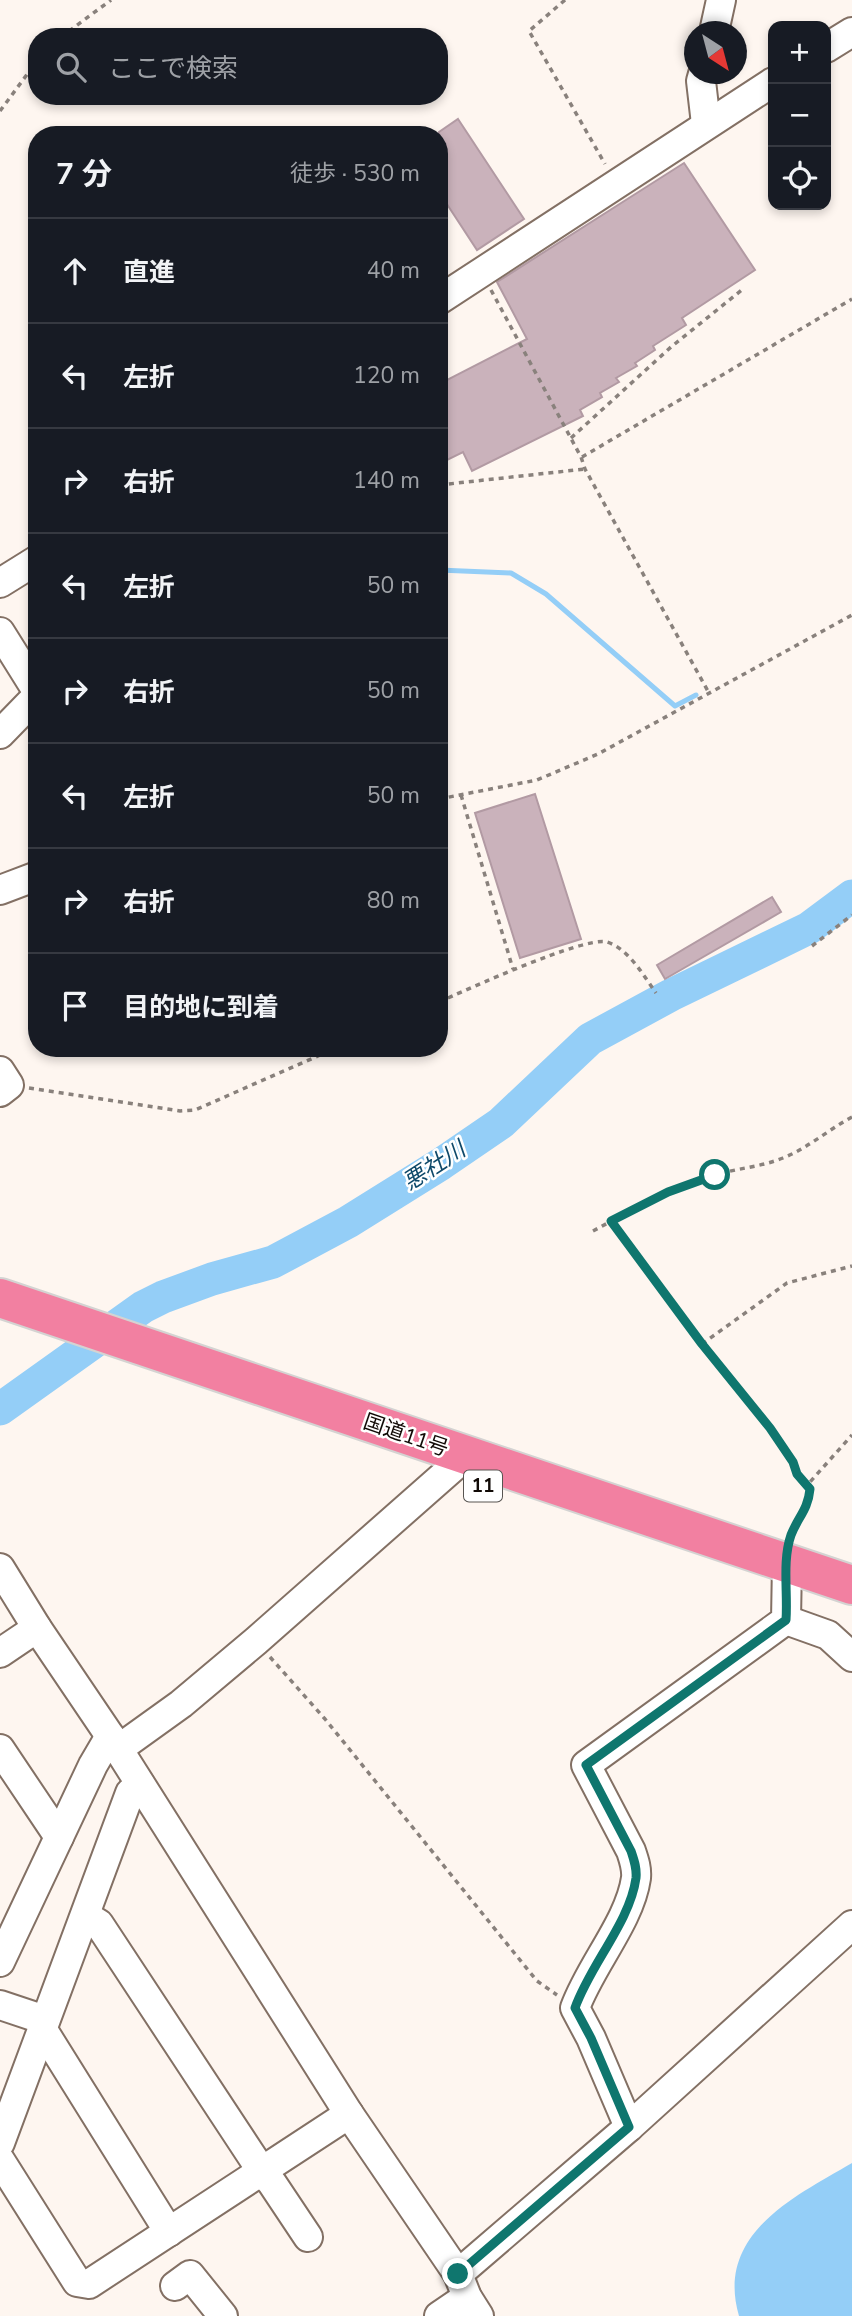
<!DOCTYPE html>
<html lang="ja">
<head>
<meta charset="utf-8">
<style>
	body { margin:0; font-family:"Nunito Sans","Noto Sans JP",sans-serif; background:#242831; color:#f1f3f6 }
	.controls { position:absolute; right:21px; top:21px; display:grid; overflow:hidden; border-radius:14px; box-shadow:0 4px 10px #0003 }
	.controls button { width:63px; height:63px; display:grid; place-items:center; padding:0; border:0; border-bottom:2px solid #363941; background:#171b24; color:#f1f3f6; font:35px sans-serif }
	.compass { position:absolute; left:684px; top:21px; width:63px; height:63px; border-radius:50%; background:#171b24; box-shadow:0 4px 10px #0003; rotate:144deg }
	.stop { position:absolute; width:21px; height:21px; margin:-16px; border:5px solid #0f766e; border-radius:50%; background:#fff }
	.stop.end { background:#0f766e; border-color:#fff; box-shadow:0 2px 7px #0008 }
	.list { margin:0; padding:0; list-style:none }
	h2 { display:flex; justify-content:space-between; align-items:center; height:91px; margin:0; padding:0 28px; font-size:30px }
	h2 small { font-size:23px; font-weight:400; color:#9ea1a6 }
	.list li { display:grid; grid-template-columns:46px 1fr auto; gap:21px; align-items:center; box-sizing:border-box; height:105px; padding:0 28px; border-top:2px solid #363941 }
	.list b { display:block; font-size:26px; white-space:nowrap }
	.list em { font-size:23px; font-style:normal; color:#9ea1a6 }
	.icon { flex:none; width:38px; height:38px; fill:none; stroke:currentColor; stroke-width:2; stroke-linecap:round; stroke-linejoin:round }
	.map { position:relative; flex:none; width:852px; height:2316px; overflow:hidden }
	.search { position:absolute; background:#171b24; box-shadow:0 4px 10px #0003; left:28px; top:28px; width:420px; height:77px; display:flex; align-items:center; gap:18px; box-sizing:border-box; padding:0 24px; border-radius:28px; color:#9ea1a6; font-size:26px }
	.panel { position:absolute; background:#171b24; box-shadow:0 4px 10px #0003; left:28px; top:126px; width:420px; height:931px; border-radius:28px }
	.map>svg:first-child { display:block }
</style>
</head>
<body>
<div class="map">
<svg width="852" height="2316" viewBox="0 0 852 2316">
	<rect width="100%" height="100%" fill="#fef6f0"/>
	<path fill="#94cef7" d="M852 2163V2316H739C715 2234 794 2197 852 2163Z"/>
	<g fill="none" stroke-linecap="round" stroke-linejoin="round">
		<polyline stroke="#94cef7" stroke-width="5" points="439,570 511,573 546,594 675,706 696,695"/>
		<polyline stroke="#94cef7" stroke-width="33" points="0,1409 143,1307 163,1297 212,1279 273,1262 348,1222 441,1164 501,1123 590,1039 671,995 809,928 852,896"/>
	</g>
	<g fill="#cab2bb" stroke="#b29aa3" stroke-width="2">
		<polygon points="458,119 524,219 477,250 439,192 439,132"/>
		<polygon points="684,163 755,270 682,318 686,325 653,346 655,350 635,363 637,366 616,378 619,382 600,393 602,397 580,410 583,416 472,471 463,452 439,464 439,384 527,339 497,282"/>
		<polygon points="535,794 581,939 520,958 475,813"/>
		<polygon points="772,897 781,912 665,979 657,965"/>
	</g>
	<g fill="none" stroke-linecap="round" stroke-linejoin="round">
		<g stroke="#837064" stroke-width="32">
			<g id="minor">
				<polyline points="714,32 721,0"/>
				<polyline points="826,48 852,32"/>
				<polyline points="703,74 701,81 706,124"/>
				<polyline points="439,300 773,82"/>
				<polyline points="0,583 37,560"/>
				<polyline points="0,632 37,691"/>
				<polyline points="0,734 37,696"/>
				<polyline points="0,890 37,876"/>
				<polyline points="0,1071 9,1085 0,1092"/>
				<polyline points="0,1568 37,1628 110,1736 349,2114 458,2274 467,2297 479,2316"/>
				<polyline points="786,1620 828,1635 852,1657"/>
				<polyline points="0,1653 37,1628"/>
				<polyline points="0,1749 59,1837"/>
				<polyline points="117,1750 181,1704 256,1641 467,1455"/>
				<polyline points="86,1916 99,1924 261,2170 272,2183 308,2237"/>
				<polyline points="0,1962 93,1765 110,1736"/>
				<polyline points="0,2005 45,2020"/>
				<polyline points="43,2030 169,2232"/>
				<path d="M629 2127 591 2038 575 2008C590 1966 630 1921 636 1878 637 1868 634 1860 631 1851L586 1765 786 1620 787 1563"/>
				<polyline points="0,2143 130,1793 140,1784"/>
				<polyline points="0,2160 77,2282 89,2284 349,2114"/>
				<polyline points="458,2274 629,2127 852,1925"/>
				<polyline points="175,2286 190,2275 223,2316"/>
				<polyline points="439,2316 467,2297"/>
			</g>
		</g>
		<g stroke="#d4d3d2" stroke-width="42">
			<polyline id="highway" points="0,1298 852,1585"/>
		</g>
		<g stroke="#89817c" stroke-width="3.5" stroke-dasharray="5 5" stroke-linecap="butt">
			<polyline points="565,0 529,31 605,164"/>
			<polyline points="61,37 111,0"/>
			<polyline points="0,111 37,61"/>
			<polyline points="491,290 581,457 585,469 709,693"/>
			<polyline points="571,438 671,347 743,289"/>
			<polyline points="582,457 852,299"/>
			<polyline points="439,485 585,469"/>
			<polyline points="461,795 513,969"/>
			<polyline points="439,799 537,780 598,754 852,615"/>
			<polyline points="812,946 852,915"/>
			<path d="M439 1002C466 990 584 936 607 942 629 949 643 975 656 993"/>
			<polyline points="29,1088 180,1111 195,1110 336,1048"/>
			<polyline points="611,1221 702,1344 770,1428 793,1462 797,1474 810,1489"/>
			<path d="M593 1231C632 1210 672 1188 715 1175 738 1168 761 1167 783 1158 808 1148 828 1130 852 1117"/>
			<polyline points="702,1344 787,1283 852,1266"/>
			<polyline points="791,1537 809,1503 810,1482 852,1435"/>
			<polyline points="270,1657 325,1719 537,1981 557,1995"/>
		</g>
		<use href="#minor" stroke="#fff" stroke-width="28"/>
		<use href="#highway" stroke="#f280a1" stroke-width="38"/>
	</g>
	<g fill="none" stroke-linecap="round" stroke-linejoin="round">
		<path stroke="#0f766e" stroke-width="9" d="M458 2274 629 2127 591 2038 575 2008C590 1965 630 1922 636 1878 637 1868 634 1860 631 1851L586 1765 786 1620C788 1593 782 1561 791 1535 798 1517 808 1510 810 1489L797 1474 793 1462 770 1428 702 1344 611 1221 668 1192 715 1175"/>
	</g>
	<g text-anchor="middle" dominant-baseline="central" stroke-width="5" stroke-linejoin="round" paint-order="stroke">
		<rect fill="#fff" stroke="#585451" stroke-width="2" x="464" y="1470.5" width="38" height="31" rx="5"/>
		<g font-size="19" font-weight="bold" fill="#110a06">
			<text x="483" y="1486">11</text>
		</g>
		<g font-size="21" fill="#110a06" stroke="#fff">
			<text transform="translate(406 1435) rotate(19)">国道11号</text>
		</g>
		<g font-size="23" font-style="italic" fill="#0e496a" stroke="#fff">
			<text transform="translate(434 1166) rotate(-33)">悪社川</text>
		</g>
	</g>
</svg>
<div class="controls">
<button>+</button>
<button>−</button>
<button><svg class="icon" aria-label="locate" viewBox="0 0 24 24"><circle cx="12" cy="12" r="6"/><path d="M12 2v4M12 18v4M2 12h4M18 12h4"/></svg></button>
</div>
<svg class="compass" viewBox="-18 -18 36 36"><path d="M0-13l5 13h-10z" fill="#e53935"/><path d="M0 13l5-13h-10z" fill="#9ea1a6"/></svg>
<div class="stop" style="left:715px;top:1175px"></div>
<div class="stop end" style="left:458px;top:2274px"></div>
<div class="search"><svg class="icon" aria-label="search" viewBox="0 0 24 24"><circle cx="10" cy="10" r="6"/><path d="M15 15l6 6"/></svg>ここで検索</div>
<section class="panel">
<h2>7 分<small>徒歩 · 530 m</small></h2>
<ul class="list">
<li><svg class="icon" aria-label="ahead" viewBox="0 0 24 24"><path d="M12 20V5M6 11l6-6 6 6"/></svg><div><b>直進</b></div><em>40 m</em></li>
<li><svg class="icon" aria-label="left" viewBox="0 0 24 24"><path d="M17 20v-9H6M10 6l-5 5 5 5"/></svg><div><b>左折</b></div><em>120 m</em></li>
<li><svg class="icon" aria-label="right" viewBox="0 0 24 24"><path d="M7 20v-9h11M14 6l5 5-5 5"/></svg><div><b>右折</b></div><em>140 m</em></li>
<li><svg class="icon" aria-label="left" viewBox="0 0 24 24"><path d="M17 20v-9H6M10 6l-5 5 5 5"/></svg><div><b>左折</b></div><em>50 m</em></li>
<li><svg class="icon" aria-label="right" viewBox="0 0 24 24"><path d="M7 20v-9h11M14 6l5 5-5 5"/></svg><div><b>右折</b></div><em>50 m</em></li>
<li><svg class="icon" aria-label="left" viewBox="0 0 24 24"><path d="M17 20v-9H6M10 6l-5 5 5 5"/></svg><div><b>左折</b></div><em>50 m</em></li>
<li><svg class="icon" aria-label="right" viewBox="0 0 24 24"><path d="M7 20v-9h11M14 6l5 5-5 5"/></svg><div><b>右折</b></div><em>80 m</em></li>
<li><svg class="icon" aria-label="arrive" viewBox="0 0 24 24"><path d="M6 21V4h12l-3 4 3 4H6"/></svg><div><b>目的地に到着</b></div></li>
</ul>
</section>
</div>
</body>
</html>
